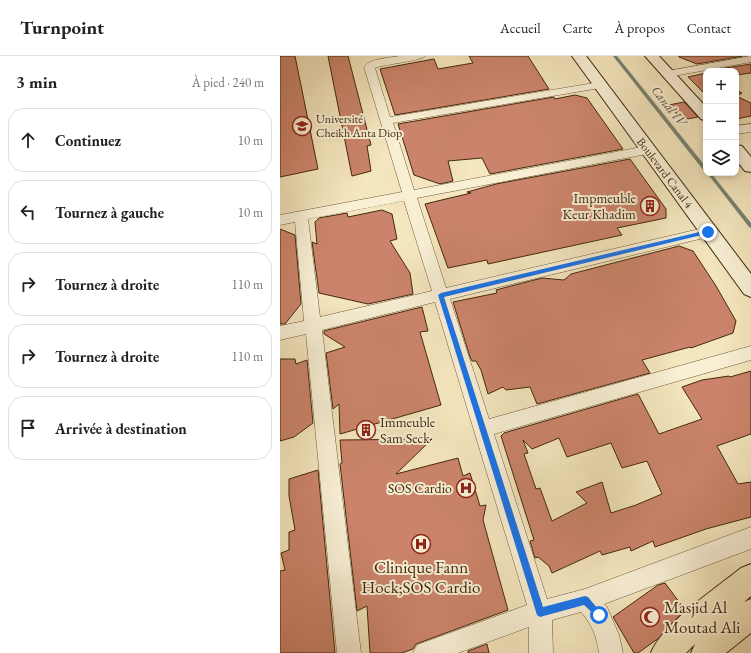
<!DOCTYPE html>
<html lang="fr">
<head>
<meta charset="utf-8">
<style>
	body { margin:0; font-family:"EB Garamond",serif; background:#f2f2f2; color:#222 }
	.controls { position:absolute; right:12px; top:12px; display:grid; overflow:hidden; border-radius:8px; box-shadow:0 2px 6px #0003 }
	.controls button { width:36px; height:36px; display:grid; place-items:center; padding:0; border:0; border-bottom:1px solid #e0e0e0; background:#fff; color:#222; font:20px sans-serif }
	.stop { position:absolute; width:12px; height:12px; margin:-9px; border:3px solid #1a73e8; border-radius:50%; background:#fff }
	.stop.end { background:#1a73e8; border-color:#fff; box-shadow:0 1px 4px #0008 }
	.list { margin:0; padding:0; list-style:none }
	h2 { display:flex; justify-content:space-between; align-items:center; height:52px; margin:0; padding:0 16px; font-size:17px }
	h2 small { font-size:13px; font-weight:400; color:#767676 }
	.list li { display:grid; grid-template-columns:26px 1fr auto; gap:12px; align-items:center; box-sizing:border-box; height:64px; margin:0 8px 8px; padding:0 8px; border:1px solid #e0e0e0; border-radius:16px }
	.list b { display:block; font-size:15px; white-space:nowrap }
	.list em { font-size:13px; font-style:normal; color:#767676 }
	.icon { flex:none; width:22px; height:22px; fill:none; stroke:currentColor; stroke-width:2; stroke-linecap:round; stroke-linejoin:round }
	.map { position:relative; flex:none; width:471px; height:597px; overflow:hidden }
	header { display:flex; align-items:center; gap:24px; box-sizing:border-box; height:56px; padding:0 20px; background:#fff; border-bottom:1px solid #e0e0e0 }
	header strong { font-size:19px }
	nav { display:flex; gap:22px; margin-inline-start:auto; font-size:14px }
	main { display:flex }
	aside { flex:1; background:#fff }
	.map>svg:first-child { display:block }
</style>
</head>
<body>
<header>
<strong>Turnpoint</strong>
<nav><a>Accueil</a><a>Carte</a><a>À propos</a><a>Contact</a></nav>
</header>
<main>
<aside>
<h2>3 min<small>À pied · 240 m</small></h2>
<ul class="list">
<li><svg class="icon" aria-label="ahead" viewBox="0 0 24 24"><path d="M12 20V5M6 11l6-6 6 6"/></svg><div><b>Continuez</b></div><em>10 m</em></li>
<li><svg class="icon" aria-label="left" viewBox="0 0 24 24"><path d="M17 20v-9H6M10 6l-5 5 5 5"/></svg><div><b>Tournez à gauche</b></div><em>10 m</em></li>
<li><svg class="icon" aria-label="right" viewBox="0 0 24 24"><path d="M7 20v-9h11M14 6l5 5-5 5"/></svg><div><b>Tournez à droite</b></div><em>110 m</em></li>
<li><svg class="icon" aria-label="right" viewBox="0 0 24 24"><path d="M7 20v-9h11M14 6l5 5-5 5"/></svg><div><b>Tournez à droite</b></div><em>110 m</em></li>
<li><svg class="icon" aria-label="arrive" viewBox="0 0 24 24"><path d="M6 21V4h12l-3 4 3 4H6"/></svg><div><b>Arrivée à destination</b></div></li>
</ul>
</aside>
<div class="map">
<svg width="471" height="597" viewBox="0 0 471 597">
	<rect width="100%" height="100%" fill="#f4e6be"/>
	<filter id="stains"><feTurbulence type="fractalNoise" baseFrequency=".005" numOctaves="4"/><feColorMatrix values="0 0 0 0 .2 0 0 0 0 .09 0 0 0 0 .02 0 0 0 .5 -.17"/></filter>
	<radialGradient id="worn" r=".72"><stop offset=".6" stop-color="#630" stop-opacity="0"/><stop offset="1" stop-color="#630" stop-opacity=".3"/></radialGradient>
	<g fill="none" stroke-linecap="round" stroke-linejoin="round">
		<g fill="#788371" fill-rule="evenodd">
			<polygon points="333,0 337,0 426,111 426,115 424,115"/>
			<polygon points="427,117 431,117 471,167 471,172 469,171"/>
		</g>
	</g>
	<g fill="#cb846b" stroke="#43290d" fill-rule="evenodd">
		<polygon points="0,0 15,0 38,113 0,121"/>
		<polygon points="48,0 68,0 91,89 87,90 91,115 72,120"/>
		<polygon points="189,0 248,0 269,33 115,59 100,13 154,3 158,13 193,7"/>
		<polygon points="399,0 463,0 417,8 399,1"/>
		<polygon points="471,8 471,17 456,19 456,15 433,14"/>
		<polygon points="426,17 426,39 408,21"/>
		<polygon points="456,34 462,37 456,40 471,47 471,60 456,63"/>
		<polygon points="295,39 307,42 343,93 210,118 202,102 168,105 173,125 160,128 134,119 118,68 274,41 275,43"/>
		<polygon points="404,46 418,61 402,64 389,49"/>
		<polygon points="350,103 386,153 386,162 337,172 342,179 208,208 207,204 168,212 145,148 191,137 187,136 216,128"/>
		<polygon points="102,154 112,158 117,183 110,185 130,217 133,238 88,248 39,237 32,186 37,188 35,166 39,162 67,157 68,161"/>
		<polygon points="0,173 15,179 21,248 5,268 0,268"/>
		<polygon points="399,190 413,195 436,230 456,265 453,277 411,292 410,291 362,304 370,317 257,348 250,331 226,334 223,331 208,338 201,314 196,305 192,305 190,301 173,246 217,237 216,234 262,222 284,224 291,218"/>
		<polygon points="142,251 148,275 140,276 161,349 60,378 59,348 53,353 46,297 65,291 44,278 44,275"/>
		<polygon points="0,303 15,303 16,308 27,304 33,367 14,381 0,385"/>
		<path d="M471 315V378L437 390 458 428 471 426V461L426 473 375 491 373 485 351 495 350 491 322 499 320 495 272 517 269 510 258 501 255 502 250 485 254 484 221 380 224 377 358 338 379 378 422 363 402 331 422 324 449 320 450 321ZM279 382 287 401 331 387 342 412 367 405 382 438 356 449 331 457 322 426 296 436 307 447 272 465 260 432 256 433 244 398 248 397 243 384 252 393Z"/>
		<polygon points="152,383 116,418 178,402 183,420 190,417 200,450 206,449 203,464 228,554 136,588 133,593 122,597 90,597 87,550 77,555 60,408 62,407 60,384"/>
		<polygon points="38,414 55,597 0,597 0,515 5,514 1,497 9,494 9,476 15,474 9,440 9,423"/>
		<polygon points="385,527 405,554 379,582 358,597 354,597 333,561 378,529"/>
		<polygon points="207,588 209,597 188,597 188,595"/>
	</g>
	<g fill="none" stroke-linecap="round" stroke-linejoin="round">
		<g stroke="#6f5839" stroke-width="1">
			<g id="street">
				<path d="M120 0H145C141 5 105 8 95 12L110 61 320 26 326 29 320 32 113 67 134 134 367 90 371 91 373 94 371 97 367 98 137 142 166 232 428 171 433 172 435 176 433 180 428 181 170 243 209 363 471 290V304L214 378 267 543 305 533 471 471V493L324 548 327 551 339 579 343 597H319C316 579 313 570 301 556L272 564 273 597H249V571L178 597H133L137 589 247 549 155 246 42 274 81 597H57L26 278 0 284V270L24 265 15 166 0 169V159L122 136 84 11C91 2 109 2 120 0ZM124 145 152 235 40 261 28 163Z"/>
				<polygon points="471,0 471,6 388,21 383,18 388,15"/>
				<polygon points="471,68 471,76 456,78 456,70"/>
			</g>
		</g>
		<g stroke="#43290d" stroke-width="2">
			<g id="secondary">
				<polygon points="292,0 306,0 471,218 471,241 464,238"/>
				<polygon points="365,0 379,0 426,51 426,65 421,63"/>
				<polygon points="456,89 462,90 471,101 471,116 465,115 456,104"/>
			</g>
		</g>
		<g stroke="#43290d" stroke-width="2">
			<path id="highway" d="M471 508V540L464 546 471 543V577L446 597H411L415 588 406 597H371C383 567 435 533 461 512Z"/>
		</g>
		<use href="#street" fill="#f8efd5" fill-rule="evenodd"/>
		<use href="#secondary" fill="#f8efd5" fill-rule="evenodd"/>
		<use href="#highway" fill="#f4e6be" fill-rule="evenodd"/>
	</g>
	<polygon fill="#1a73e8" points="428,174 430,175 430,177 164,241 263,551 305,540 308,541 323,559 322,562 319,563 304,549 260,561 257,559 158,239 161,237"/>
	<defs>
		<g id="university-ring" transform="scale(1)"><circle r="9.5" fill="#f8efd5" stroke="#8f2418" stroke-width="1.5"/><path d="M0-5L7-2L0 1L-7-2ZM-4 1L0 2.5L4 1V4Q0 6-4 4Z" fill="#8f2418"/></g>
		<g id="building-ring" transform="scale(1)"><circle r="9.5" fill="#f8efd5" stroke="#8f2418" stroke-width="1.5"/><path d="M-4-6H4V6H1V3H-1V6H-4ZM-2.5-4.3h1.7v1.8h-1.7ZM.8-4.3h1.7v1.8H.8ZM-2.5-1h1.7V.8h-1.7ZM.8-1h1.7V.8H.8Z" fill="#8f2418"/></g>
		<g id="hospital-ring" transform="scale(1)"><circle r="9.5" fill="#f8efd5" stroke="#8f2418" stroke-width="1.5"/><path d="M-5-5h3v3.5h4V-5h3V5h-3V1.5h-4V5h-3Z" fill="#8f2418"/></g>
		<g id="mosque-ring" transform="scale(1)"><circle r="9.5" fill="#f8efd5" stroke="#8f2418" stroke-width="1.5"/><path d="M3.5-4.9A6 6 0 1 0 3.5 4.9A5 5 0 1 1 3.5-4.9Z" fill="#8f2418"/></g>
	</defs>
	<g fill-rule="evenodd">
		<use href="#university-ring" x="22" y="70"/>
		<use href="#building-ring" x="370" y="150"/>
		<use href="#building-ring" x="86" y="374"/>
		<use href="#hospital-ring" x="186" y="432"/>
		<use href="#hospital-ring" x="141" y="488"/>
		<use href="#mosque-ring" x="370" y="561"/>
	</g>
	<g text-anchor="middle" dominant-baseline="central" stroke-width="4" stroke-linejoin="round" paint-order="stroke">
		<g font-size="12" fill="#43290d" stroke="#f8efd5" text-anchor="start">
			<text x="36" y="63">Université<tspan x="36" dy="14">Cheikh Anta Diop</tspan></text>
		</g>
		<g font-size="12" fill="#43290d" stroke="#f8efd5">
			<text transform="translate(385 117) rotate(53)">Boulevard Canal 4</text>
		</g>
		<g font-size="13" font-style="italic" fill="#594e36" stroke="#f8efd5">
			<text transform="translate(389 50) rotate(51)">Canal IV</text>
		</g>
		<g font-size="14" fill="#43290d" stroke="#f8efd5" text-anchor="end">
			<text x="356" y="142">Impmeuble<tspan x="356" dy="16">Keur Khadim</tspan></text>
			<text x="100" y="366" text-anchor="start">Immeuble<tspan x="100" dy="16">Sam Seck</tspan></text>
			<text x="172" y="432">SOS Cardio</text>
		</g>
		<g font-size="17" fill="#43290d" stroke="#f8efd5">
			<text x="141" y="511">Clinique Fann<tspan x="141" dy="20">Hock;SOS Cardio</tspan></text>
			<text x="384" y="551" text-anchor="start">Masjid Al<tspan x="384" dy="20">Moutad Ali</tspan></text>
		</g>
	</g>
	<rect width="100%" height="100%" filter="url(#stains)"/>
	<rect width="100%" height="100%" fill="url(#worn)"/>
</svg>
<div class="controls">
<button>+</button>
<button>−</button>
<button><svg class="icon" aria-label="layers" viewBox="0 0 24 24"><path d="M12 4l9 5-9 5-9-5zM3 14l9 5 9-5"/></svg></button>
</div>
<div class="stop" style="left:319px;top:559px"></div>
<div class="stop end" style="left:428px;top:176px"></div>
</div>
</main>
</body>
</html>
